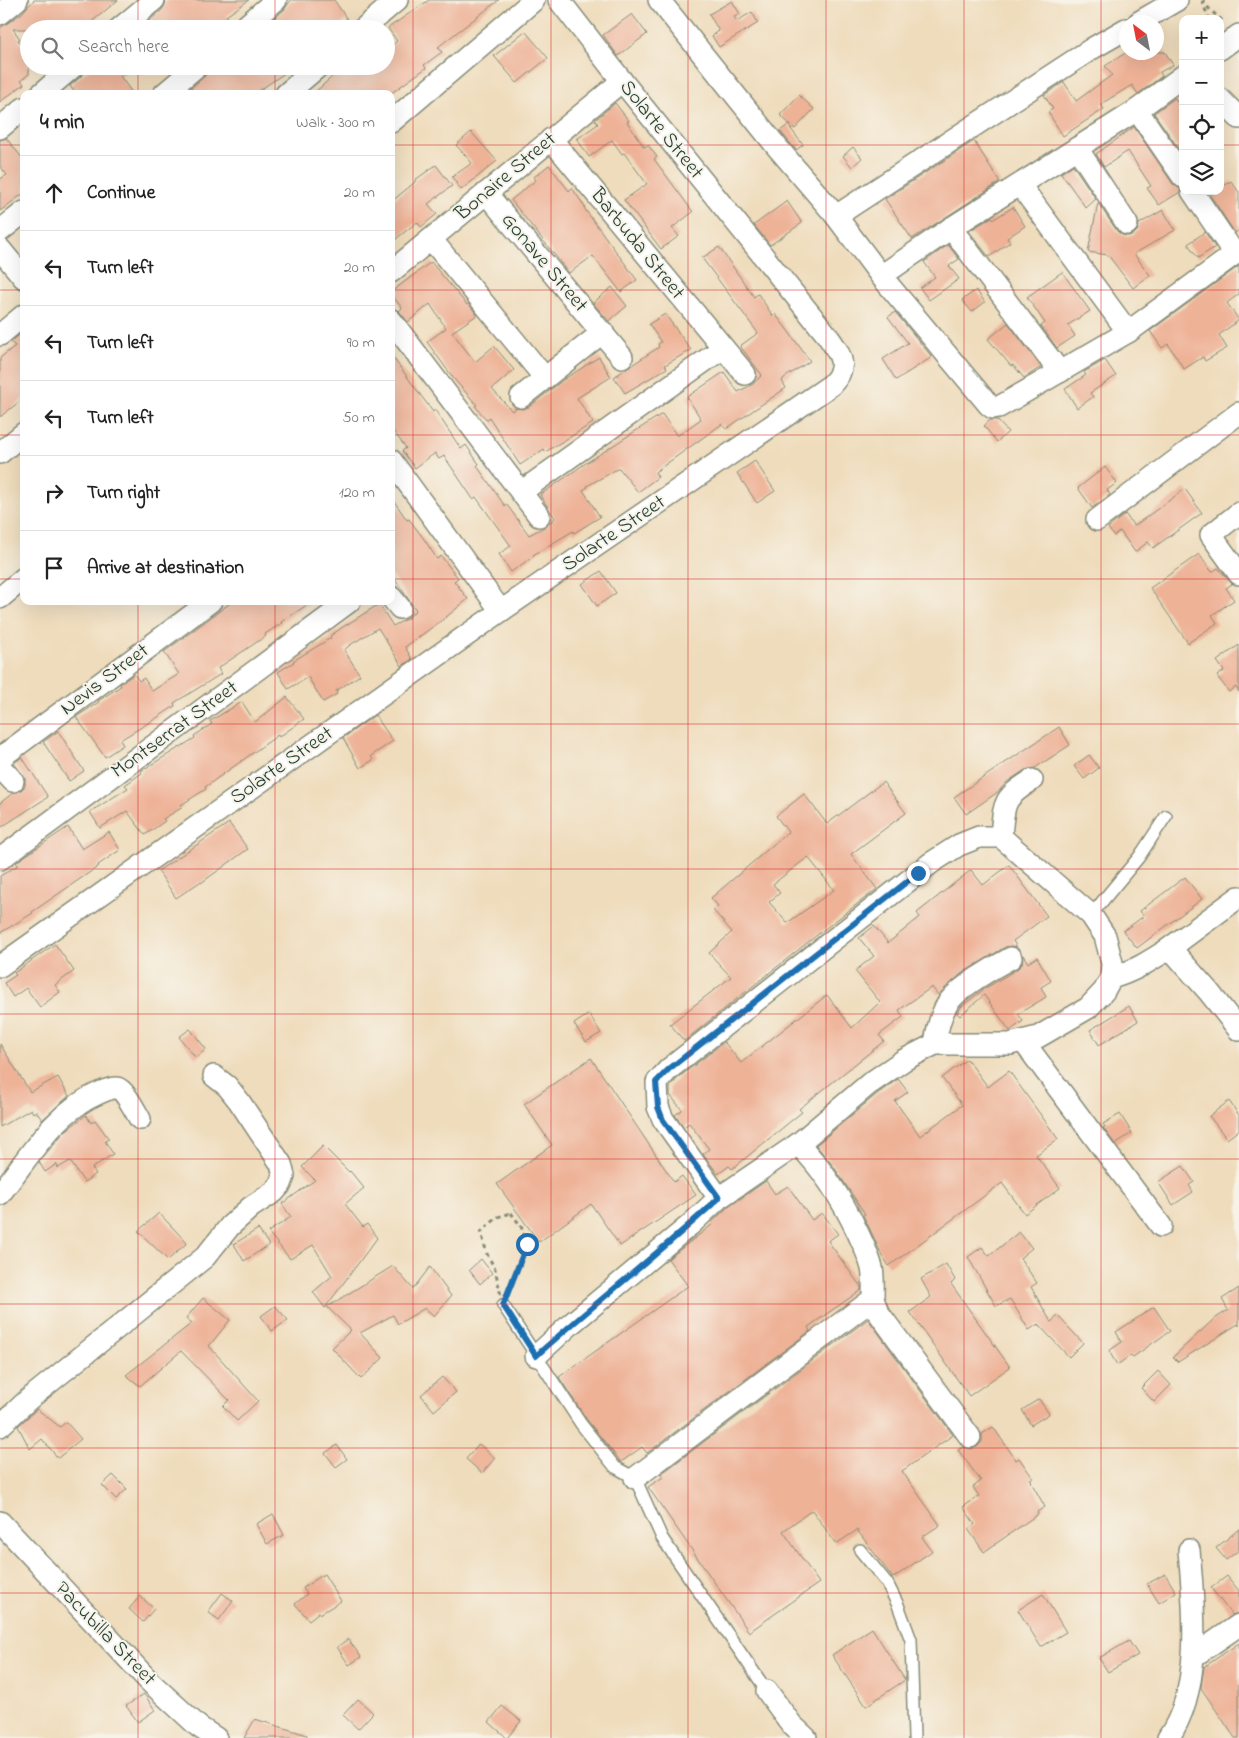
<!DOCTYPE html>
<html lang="en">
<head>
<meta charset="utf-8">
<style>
	body { margin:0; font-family:"Indie Flower",sans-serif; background:#f6f6f6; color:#222 }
	.controls { position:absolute; right:15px; top:15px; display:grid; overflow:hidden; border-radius:10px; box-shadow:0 5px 20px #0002 }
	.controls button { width:45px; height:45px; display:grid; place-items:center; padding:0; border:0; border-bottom:1px solid #e0e0e0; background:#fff; color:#222; font:25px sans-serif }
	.compass { position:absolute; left:1119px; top:15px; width:45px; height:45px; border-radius:50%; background:#fff; box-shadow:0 5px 20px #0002; rotate:328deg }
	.stop { position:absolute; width:15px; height:15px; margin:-11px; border:4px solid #1f6fb2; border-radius:50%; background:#fff }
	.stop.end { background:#1f6fb2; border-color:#fff; box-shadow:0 1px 5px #0008 }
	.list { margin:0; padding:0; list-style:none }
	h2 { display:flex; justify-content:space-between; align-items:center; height:65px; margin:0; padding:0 20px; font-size:21px }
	h2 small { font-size:16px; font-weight:400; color:#767676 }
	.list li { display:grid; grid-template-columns:32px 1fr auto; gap:15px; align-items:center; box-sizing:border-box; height:75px; padding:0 20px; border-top:1px solid #e0e0e0 }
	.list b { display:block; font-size:19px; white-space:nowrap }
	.list em { font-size:16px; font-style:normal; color:#767676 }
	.icon { flex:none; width:28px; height:28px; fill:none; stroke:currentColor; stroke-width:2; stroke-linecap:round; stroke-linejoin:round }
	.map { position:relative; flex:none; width:1239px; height:1738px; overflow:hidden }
	.search { position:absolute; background:#fff; box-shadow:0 5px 20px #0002; left:20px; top:20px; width:375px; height:55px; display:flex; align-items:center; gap:12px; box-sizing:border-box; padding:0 18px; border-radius:28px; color:#767676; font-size:19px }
	.panel { position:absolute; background:#fff; box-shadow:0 5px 20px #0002; left:20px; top:90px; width:375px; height:515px; border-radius:10px }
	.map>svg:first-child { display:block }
</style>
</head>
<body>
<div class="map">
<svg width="1239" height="1738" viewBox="0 0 1239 1738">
	<rect width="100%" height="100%" fill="#f7f3e8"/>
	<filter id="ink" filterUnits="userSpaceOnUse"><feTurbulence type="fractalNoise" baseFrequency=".02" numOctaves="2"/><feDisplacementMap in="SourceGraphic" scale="10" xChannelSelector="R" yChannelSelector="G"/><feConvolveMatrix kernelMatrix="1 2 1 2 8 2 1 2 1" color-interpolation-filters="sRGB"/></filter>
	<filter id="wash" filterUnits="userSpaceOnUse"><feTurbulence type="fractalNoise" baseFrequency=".0096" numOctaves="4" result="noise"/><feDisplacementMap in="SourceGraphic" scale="20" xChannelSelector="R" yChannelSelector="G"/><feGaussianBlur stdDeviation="1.12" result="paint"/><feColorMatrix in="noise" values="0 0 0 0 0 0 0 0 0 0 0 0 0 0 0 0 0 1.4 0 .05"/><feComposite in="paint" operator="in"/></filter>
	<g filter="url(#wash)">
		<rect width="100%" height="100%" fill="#efdcbc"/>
		<g id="blocks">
			<g fill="#eeb297" fill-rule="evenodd">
				<polygon points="34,0 118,0 83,29 13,29 20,39 18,40 29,56 29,74 21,80 24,84 0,102 0,28 21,14"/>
				<polygon points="166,0 249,0 226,16 232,22 230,29 139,29 162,10 165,5"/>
				<polygon points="291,0 334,0 347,19 333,29 262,29 284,10"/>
				<polygon points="429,0 499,0 438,47 442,52 424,65 426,68 390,94 313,94 344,66 386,66 386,50 397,41 388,28"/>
				<polygon points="732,1 740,14 734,17 737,21 752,12 758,23 719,47 712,36 719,31 709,14"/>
				<polygon points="632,14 647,34 618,56 603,35"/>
				<polygon points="525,31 548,58 517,83 494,56"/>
				<polygon points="1127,52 1165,52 1173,65 1160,72 1162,76 1138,94 1132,85 1101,104 1104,109 1063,136 1048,112 1053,109 1044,95 1064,82 1076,101 1112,75 1105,66"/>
				<polygon points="93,66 134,66 120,76 133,94 76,94 70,86"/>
				<polygon points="209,66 295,66 254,94 184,94 205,76"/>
				<polygon points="799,95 814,109 795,129 780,115"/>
				<polygon points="1175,98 1183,111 1183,155 1154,113"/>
				<polygon points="615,103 629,121 627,122 644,147 648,145 657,157 654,159 693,212 672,228 679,236 661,249 624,200 647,184 624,153 622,154 612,140 589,157 577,139 598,124 595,120"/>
				<polygon points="788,125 803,145 796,150 780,131"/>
				<polygon points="1134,127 1173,184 1180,189 1180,192 1159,205 1147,188 1151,186 1128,151 1104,167 1096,154"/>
				<polygon points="471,132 497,161 461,190 452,177 472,163 456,145"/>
				<polygon points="6,138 24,160 24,193 0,211 0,179 7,175 0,166 0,140"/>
				<polygon points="974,141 1000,182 912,239 885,199"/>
				<polygon points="853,147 862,158 852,167 843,156"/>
				<polygon points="436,165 452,186 428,204 437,214 421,227 417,222 391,243 391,202 415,182 415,180"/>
				<polygon points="549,165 569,191 572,188 585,207 584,208 637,280 621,292 593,256 569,273 511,200 536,180 534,177"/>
				<polygon points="1073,165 1096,199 1086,208 1061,173"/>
				<polygon points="1231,181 1239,192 1239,230 1235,233 1210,195 1215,191 1220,191 1220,188"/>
				<polygon points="787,201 802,223 770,245 754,225"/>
				<polygon points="1098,203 1117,231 1122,235 1128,236 1133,235 1138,230 1139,224 1163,210 1175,230 1134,254 1150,275 1133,288 1108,255 1088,252"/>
				<polygon points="1013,207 1025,226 1007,238 1010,242 989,257 969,231 992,217 994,219"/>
				<polygon points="1205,232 1215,247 1198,258 1188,244"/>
				<polygon points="948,245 959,259 949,266 959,279 929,300 920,288 935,277 924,262"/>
				<polygon points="719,247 754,297 758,294 773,316 775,314 786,328 810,361 784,378 782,381 786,388 726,429 722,424 655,472 658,477 638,492 619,468 587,486 588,487 583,490 600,517 574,533 573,531 533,555 534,556 511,572 499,554 511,546 476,497 473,499 444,456 439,459 435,453 415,468 402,451 406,448 391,428 391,355 433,412 435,410 461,449 466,445 479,464 477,466 505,506 507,505 529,535 546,526 555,518 540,495 586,463 662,414 677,436 701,419 687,397 724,372 738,392 753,384 762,375 740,346 758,333 702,258"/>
				<polygon points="431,262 467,305 469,304 477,315 452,332 475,362 494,346 514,370 492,389 512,411 516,408 522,409 529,407 563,380 599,357 611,377 577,398 593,423 545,452 544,449 520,465 489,417 487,420 475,406 477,405 454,379 427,342 446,328 430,304 408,322 399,311 402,308 391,294 391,292"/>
				<polygon points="1239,266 1239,294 1227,303 1239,320 1219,335 1227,348 1205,361 1203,357 1184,369 1168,344 1162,348 1150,331"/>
				<polygon points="1062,272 1090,311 1068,325 1075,336 1057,348 1041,326 1045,323 1027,297"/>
				<polygon points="612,287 627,306 609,321 593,303"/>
				<polygon points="976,290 985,302 972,312 962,300"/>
				<polygon points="895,312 932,357 896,380 883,359 908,343 888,317"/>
				<polygon points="665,314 691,350 665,365 667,368 625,393 614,377 659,347 658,344 661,342 649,324"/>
				<polygon points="1008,323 1041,367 1024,378 1013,365 1011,366 988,339"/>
				<polygon points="24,331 24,398 0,417 0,358 15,346 11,342"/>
				<polygon points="1105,360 1116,376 1090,393 1093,397 1077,408 1065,389 1086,375 1084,372"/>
				<polygon points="990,420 997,420 1008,432 997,442 984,426"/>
				<polygon points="755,461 775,491 757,503 737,473"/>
				<polygon points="1105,467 1117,483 1107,490 1110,495 1092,508 1078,488"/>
				<polygon points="1185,489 1202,513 1153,548 1148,542 1135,552 1120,531 1114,536 1108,528 1125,514 1134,526"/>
				<polygon points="391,497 407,520 409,519 424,539 437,559 441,556 458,578 454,581 468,599 445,618 405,647 412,659 402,666 378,628 350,645 344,650 360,675 336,691 337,694 323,702 308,677 288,689 278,672 294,662 293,661 331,638 330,636 343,627 379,604 393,626 408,618 416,610 391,574"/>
				<polygon points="1199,554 1212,572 1218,568 1232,584 1226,588 1234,600 1212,615 1217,623 1188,643 1150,588"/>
				<polygon points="601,571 616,593 597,606 582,584"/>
				<polygon points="233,601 313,601 281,622 282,623 265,634 266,636 218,668 221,674 174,703 175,706 155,719 120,740 123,745 105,757 76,717 99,702 98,701 121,686 120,684 134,674 139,681 144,678 152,691 179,674 164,652"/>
				<polygon points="1239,645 1239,692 1236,687 1229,692 1217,676 1224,671 1217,661"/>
				<polygon points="287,697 304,719 279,737 278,735 205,787 206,789 181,805 183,807 163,819 165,821 145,835 127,811 100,828 90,812 128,788 125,785 142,773 141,771 195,738 194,736 212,724 210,721 242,702 255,722"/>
				<polygon points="375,715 393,741 371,756 373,760 360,768 343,738"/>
				<polygon points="1059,727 1070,745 1035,768 1025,770 1007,782 998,792 966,814 954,797"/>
				<polygon points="58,731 84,771 69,781 43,742"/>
				<polygon points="1089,755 1099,768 1084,779 1074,766"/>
				<polygon points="22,757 48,797 0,828 0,803 13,793 21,790 25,786 25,778 14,763"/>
				<path d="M883 782 906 813 851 854 877 889 822 931 684 1041 670 1024 731 977 709 953 732 932 713 910 718 906 711 898 788 832 776 816 804 794 827 824ZM808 857 834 890 787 923 769 902 780 893 773 884Z"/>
				<polygon points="229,823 248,849 201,883 200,882 176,898 158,871"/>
				<polygon points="68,827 82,849 109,832 120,850 98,865 99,866 32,912 33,913 0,933 0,876 18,865 16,862"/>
				<polygon points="1009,865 1047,916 1013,941 1017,947 1011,946 1005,947 961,974 938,995 932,987 899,1010 903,1017 879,1035 884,1041 799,1109 802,1112 732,1169 729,1166 718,1174 703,1154 709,1149 689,1123 684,1127 675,1115 682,1110 670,1095 670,1087 678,1078 724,1042 741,1063 827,995 852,1028 880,1002 855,971 874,956 859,938 874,926 888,943 920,917 917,913 971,870 983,885"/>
				<polygon points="1185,877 1202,899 1137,948 1123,931 1144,916 1140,911"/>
				<polygon points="55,944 74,971 55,985 60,992 40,1007 26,988 13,997 4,983 16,975 14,973"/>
				<polygon points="1023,955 1028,963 1037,957 1051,981 1041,987 1046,997 1018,1014 1023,1021 1010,1031 984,995 960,1016 957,1013 962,1006 984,989 1017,969 1022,964"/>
				<polygon points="1129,1006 1138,1021 1099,1045 1090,1030"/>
				<polygon points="589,1014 601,1033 586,1042 574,1024"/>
				<polygon points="190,1029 206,1049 196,1058 179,1037"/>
				<polygon points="0,1044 30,1092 58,1077 69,1096 42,1120 36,1111 33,1113 31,1109 0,1127"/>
				<polygon points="591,1058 674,1182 682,1176 696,1195 620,1246 591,1204 539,1242 497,1184 552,1145 524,1104"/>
				<polygon points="967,1059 988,1087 1009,1071 1058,1139 1036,1155 1060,1188 1025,1214 1002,1183 889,1266 881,1253 863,1215 865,1214 834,1167 816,1145 877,1094 898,1079 908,1092 895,1101 920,1136 962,1105 942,1078"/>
				<polygon points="1229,1101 1239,1115 1239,1130 1227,1139 1209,1116"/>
				<polygon points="1120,1114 1132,1133 1115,1144 1103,1128 1105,1127 1103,1124"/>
				<polygon points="86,1115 91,1123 95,1120 109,1139 105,1141 113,1154 92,1168 96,1174 84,1182 70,1161 58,1168 57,1164 45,1172 39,1162 64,1132"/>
				<polygon points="323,1146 349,1172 350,1171 364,1188 345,1204 363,1227 367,1224 377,1238 325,1308 313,1292 332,1276 313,1245 290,1259 268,1232 291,1217 282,1204 315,1180 302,1167"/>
				<polygon points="1183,1166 1194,1182 1189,1185 1193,1192 1173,1205 1158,1182"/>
				<polygon points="766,1181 775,1194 788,1186 812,1220 822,1213 838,1234 828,1241 861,1287 861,1290 808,1327 810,1331 647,1453 642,1447 621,1462 587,1420 559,1377 688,1286 668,1259 713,1224 712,1222 727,1208"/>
				<polygon points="159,1213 187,1243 168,1260 138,1231"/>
				<polygon points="258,1229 269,1245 244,1261 234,1244"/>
				<polygon points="1019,1232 1032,1248 1020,1258 1037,1283 1031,1287 1051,1322 1058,1316 1083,1343 1069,1357 1038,1324 1029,1330 1010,1299 996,1306 968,1257 982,1247 989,1256"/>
				<polygon points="481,1259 492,1273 480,1284 469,1270"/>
				<polygon points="946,1264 955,1280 951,1284 1010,1367 969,1396 910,1312 931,1297 921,1279"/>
				<polygon points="393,1266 413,1289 430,1267 451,1296 434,1316 425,1308 398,1324 393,1315 360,1333 383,1358 361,1379 332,1348 351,1330 327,1307"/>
				<polygon points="1239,1288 1239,1326 1238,1324 1178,1362 1173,1357 1213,1320 1228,1310 1222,1299"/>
				<polygon points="203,1298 230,1320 209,1346 258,1401 237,1421 223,1406 229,1400 181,1351 140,1386 126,1375 192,1323 186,1318"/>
				<polygon points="275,1306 288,1320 272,1331 261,1316"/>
				<polygon points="1154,1307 1170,1331 1133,1357 1131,1355 1117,1365 1109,1351 1122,1342 1116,1332"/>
				<polygon points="868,1319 953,1435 902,1471 940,1525 922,1537 932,1551 893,1578 857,1530 836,1544 812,1510 783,1531 819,1583 749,1632 648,1487 663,1477 661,1474"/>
				<polygon points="1158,1371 1171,1385 1154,1402 1141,1388"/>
				<polygon points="442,1377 456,1392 434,1411 421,1395"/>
				<polygon points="1039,1399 1049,1414 1031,1425 1022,1410"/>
				<polygon points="37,1409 60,1427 66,1422 81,1439 58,1458 42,1439 30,1449 18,1426"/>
				<polygon points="993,1427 1016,1460 1019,1458 1033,1478 1030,1479 1032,1481 1031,1482 1045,1507 1037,1512 1038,1514 984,1552 968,1529 975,1524 963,1507 979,1496 973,1487 981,1481 958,1450 963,1447 971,1449 977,1447 982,1442 982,1434"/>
				<polygon points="479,1444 495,1458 482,1473 466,1459"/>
				<polygon points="337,1445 347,1459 336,1467 325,1453"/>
				<polygon points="113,1475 127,1489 116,1499 102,1485"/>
				<polygon points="273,1514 284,1535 267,1544 256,1524"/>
				<polygon points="1239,1529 1239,1550 1226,1560 1216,1548"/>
				<polygon points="324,1574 341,1601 320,1614 319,1612 309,1620 295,1604 307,1594 303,1588"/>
				<polygon points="1165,1574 1176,1592 1159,1603 1147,1584"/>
				<polygon points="1227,1576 1239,1591 1239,1613 1232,1615 1211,1588"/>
				<polygon points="222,1593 233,1601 219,1620 208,1612"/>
				<polygon points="1043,1594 1066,1632 1041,1647 1018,1610"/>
				<polygon points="140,1596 154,1609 143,1622 129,1609"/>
				<polygon points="872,1628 905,1680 866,1706 832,1655"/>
				<polygon points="348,1639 361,1657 349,1665 337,1647"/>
				<polygon points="1129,1641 1138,1655 1108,1672 1099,1658"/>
				<polygon points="1239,1643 1239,1738 1235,1738 1201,1688 1204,1667"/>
				<polygon points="144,1694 155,1710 138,1722 126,1706"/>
				<polygon points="358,1699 373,1713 358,1729 343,1715"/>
				<polygon points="502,1706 521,1721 507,1738 489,1722"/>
				<polygon points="255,1719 307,1735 307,1738 244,1738"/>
			</g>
		</g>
	</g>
	<g filter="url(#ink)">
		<use href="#blocks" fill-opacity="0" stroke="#878c78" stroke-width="1"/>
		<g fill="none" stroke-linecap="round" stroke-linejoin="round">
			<g stroke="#878c78" stroke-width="14">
				<g id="lane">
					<polyline points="1091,915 1139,857 1166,816"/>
					<polyline points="503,1305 581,1424 615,1467 635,1478 662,1538 767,1691"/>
					<polyline points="860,1550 887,1583 898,1605 911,1640 914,1738"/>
				</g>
			</g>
			<g stroke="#878c78" stroke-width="24">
				<g id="street">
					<polyline points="659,0 777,147 836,216 881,276 951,228 1137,110 1183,76"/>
					<polyline points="0,14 17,0"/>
					<polyline points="1139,22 1177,0"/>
					<polyline points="119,29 154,0"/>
					<polyline points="242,29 276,0"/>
					<polyline points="363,29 397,0"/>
					<polyline points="1220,49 1239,35"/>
					<polyline points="41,94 74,66"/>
					<polyline points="164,94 197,66"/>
					<polyline points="286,94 319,66"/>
					<polyline points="1220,99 1239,118"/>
					<polyline points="1137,110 1183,177"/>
					<polyline points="391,122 534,0"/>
					<polyline points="0,128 24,108"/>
					<polyline points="551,139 745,374"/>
					<polyline points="1077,148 1127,224"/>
					<polyline points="1020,185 1128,332"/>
					<polyline points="1192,191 1234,253"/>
					<polyline points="486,193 622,357"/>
					<polyline points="836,216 1093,48 1126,29"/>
					<polyline points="951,228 1060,372"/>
					<polyline points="0,231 24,212"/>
					<polyline points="431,239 545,378"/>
					<polyline points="0,249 24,278"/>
					<polyline points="391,272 622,81"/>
					<polyline points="881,276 989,405 993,408 999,407 1128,332 1239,251"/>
					<polyline points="391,320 539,516"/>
					<polyline points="0,335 24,315"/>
					<polyline points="521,397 603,332"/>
					<polyline points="0,453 24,433"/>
					<polyline points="391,460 501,611"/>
					<polyline points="521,492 723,348"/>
					<polyline points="1239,513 1211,535 1239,574"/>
					<polyline points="1097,520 1239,413"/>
					<polyline points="391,597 400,608"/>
					<polyline points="0,598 24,578"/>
					<polyline points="0,758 211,601"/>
					<polyline points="0,767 13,781"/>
					<path d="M1001 837C1004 803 1002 799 1032 780"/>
					<polyline points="0,859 350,601"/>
					<polyline points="1239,897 1170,948 1209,992 1239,1030"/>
					<path d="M0 966 501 611 831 385C850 366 840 354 827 335L622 81 559 0"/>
					<path d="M1111 978C1133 972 1150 961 1170 948"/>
					<polyline points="1023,1041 1161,1226"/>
					<path d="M935 1044C937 1030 940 1015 948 1003 958 988 994 967 1011 958"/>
					<path d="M0 1194C29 1157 54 1112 99 1093 105 1091 111 1087 117 1088 125 1090 135 1111 140 1119"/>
					<polyline points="873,1299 878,1312 970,1437"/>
					<polyline points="536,1356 572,1323 690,1225 719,1198 798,1144 869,1084 904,1060 935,1044 1010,1044 1038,1037 1088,1008 1104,991 1111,978 1112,963 1105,936 1091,915 1001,837 979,837 959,845 931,863 669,1069 657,1082 658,1107 663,1119 719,1198"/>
					<polyline points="0,1426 29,1399 205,1257 230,1226 251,1207 274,1192 281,1184 284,1176 281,1164 239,1101 227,1086 214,1076"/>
					<path d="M635 1478 873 1299C873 1289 874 1278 872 1268 869 1256 863 1244 858 1233 842 1199 824 1170 798 1144"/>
					<polyline points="0,1522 150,1682 199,1727 216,1738"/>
					<polyline points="1194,1656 1239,1625"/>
					<polyline points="767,1691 792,1725 806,1738"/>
					<path d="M1168 1738C1203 1689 1194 1607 1189 1550"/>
				</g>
			</g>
			<g stroke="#878c78" stroke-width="3" stroke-dasharray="4 4" stroke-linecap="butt">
				<polyline points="1203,0 1210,10 1224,22"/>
				<polyline points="1202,1 1209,19"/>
				<polygon points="511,1213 521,1226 527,1244 503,1305 495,1269 487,1254 481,1232 498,1217"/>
			</g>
			<use href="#lane" stroke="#fff" stroke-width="11"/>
			<use href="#street" stroke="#fff" stroke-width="21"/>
		</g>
	</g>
	<g fill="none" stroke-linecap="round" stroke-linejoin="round" filter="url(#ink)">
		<path stroke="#1f6fb2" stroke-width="6" d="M527 1244 503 1305 536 1356C596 1302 660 1253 719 1198L663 1120 658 1107 656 1082 669 1069 918 873"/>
	</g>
	<path fill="none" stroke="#d62828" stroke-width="1" stroke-opacity="0.55" d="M138 0V29M275 0V29M413 0V1738M551 0V1738M688 0V1738M826 0V1738M964 0V1738M1101 0V1738M138 66V94M275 66V94M0 145H24M391 145H1183M1220 145H1239M0 290H24M391 290H1239M0 435H24M391 435H1239M0 579H24M391 579H1239M138 601V1738M275 601V1738M0 724H1239M0 869H1239M0 1014H1239M0 1159H1239M0 1304H1239M0 1448H1239M0 1593H1239"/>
	<g text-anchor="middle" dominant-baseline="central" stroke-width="4" stroke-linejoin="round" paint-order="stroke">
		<g font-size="21" fill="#1f3d34" stroke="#f7f3e8">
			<text transform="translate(661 130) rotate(51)">Solarte Street</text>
			<text transform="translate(506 177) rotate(-40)">Bonaire Street</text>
			<text transform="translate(637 244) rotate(51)">Barbuda Street</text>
			<text transform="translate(544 263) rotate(50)">Gonave Street</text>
			<text transform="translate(614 534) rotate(-34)">Solarte Street</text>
			<text transform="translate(105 680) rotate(-37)">Nevis Street</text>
			<text transform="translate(175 730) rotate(-36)">Montserrat Street</text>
			<text transform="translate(282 766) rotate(-35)">Solarte Street</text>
			<text transform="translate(105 1634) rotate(46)">Pacubilla Street</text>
		</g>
	</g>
</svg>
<div class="controls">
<button>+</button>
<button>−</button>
<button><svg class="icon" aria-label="locate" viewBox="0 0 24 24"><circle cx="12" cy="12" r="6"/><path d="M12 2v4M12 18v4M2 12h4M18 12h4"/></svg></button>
<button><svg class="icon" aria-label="layers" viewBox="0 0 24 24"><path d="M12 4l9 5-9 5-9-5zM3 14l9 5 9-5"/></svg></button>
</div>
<svg class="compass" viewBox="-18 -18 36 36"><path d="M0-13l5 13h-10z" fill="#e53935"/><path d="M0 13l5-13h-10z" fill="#767676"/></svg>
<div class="stop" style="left:527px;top:1244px"></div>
<div class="stop end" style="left:918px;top:873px"></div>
<div class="search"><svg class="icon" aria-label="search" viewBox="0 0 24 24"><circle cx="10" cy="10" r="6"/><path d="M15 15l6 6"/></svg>Search here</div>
<section class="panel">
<h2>4 min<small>Walk · 300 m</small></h2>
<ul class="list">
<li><svg class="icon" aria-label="ahead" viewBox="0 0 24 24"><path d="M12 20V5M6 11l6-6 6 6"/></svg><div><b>Continue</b></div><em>20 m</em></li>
<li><svg class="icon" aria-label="left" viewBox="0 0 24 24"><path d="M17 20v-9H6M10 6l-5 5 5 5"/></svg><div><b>Turn left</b></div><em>20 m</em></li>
<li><svg class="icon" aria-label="left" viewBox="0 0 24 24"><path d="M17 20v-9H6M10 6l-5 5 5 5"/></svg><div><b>Turn left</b></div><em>90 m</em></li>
<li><svg class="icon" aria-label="left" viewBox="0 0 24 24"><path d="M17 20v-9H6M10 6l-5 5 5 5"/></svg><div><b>Turn left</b></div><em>50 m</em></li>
<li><svg class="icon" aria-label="right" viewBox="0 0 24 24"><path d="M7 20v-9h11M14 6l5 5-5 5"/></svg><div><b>Turn right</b></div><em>120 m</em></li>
<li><svg class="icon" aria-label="arrive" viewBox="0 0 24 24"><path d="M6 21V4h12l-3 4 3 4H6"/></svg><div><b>Arrive at destination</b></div></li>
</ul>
</section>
</div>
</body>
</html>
